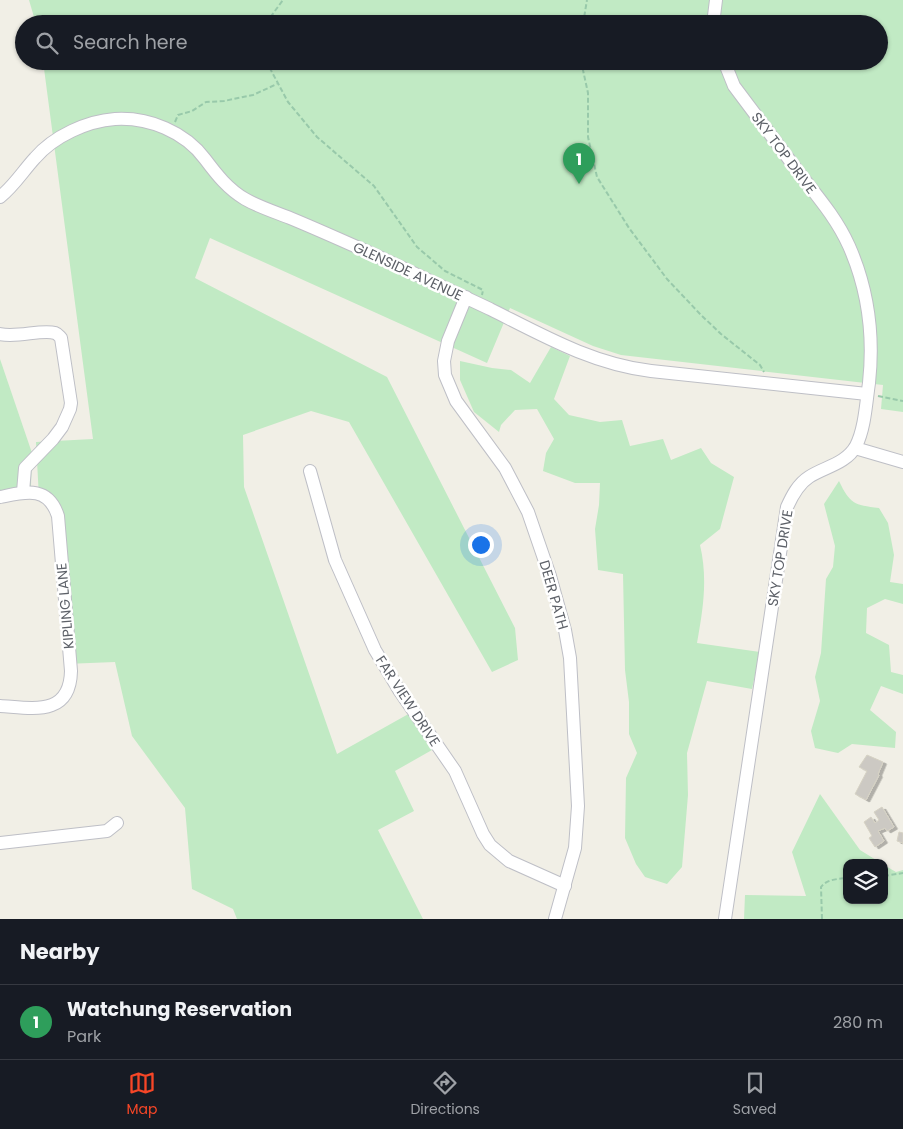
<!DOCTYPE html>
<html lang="en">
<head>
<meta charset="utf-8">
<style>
	body { margin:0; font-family:Poppins,sans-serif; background:#20242c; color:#f1f3f6 }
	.controls { position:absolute; right:15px; bottom:15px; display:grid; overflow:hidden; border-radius:10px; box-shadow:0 1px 4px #0004 }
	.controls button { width:45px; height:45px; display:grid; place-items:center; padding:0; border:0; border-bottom:1px solid #363941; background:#171b24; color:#f1f3f6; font:25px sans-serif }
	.you { position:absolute; left:480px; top:544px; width:18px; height:18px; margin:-12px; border:4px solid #fff; border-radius:50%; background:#1a73e8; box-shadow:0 0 0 8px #1a73e833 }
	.badge { display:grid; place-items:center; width:32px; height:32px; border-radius:50%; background:#f74627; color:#fff; font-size:16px; font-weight:700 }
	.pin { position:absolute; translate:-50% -41px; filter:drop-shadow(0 1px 2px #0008) }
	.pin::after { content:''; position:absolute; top:26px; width:18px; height:15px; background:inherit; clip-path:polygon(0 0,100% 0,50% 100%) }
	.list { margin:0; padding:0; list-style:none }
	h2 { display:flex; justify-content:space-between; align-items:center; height:65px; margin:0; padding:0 20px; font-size:21px }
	h2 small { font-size:16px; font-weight:400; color:#9ea1a6 }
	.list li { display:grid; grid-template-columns:32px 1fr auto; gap:15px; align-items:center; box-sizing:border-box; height:75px; padding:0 20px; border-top:1px solid #363941 }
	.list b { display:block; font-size:19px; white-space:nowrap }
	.list p { margin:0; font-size:16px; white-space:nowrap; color:#9ea1a6 }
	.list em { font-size:16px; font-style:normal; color:#9ea1a6 }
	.icon { flex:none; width:28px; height:28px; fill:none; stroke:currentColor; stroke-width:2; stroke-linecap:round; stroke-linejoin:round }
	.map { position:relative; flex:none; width:903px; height:919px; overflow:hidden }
	.search { position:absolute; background:#171b24; box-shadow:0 1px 4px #0004; left:15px; right:15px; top:15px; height:55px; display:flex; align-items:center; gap:12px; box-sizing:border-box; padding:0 18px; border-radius:28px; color:#9ea1a6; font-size:19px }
	.sheet { height:140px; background:#171b24 }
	nav { display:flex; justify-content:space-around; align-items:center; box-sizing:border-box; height:70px; border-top:1px solid #363941; background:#171b24; font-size:14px; color:#9ea1a6 }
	nav a { display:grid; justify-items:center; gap:2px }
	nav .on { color:#f74627 }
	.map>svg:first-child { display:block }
</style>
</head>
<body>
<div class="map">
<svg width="903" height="919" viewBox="0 0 903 919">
	<defs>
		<filter id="shadow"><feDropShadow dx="3.5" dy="2" stdDeviation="0" flood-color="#0004"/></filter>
	</defs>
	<rect width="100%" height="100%" fill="#f1efe6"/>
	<g fill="#c1eac4">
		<polygon points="29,0 903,0 903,412 881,409 883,385 621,355 593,346 510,308 487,363 210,238 195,278 387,377 515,628 518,660 492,672 349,422 311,411 243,435 244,487 337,754 412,712 439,746 395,771 414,811 378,830 423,919 237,919 233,909 192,889 185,808 132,736 115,662 65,664 56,515 39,498 36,442 93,439 43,61 879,61 879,24 36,24"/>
		<path d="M551 347 570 356 554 399 569 415 600 422 622 420 630 446 663 439 671 460 701 448 711 463 734 477 720 529 700 545C708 579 703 609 697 643L760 652 752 689 707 681 687 753 688 795 682 867 667 884 645 877 636 864 625 838 626 778 637 753 629 734V702L625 670 623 574 598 570 595 529 599 505 600 483H575L543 471 546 453 554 439 537 409 515 410 501 425 499 432 474 412 460 380V361L492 368 511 370 530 383Z"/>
		<polygon points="0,359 32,453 31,486 0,491"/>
		<path d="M839 481C850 504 854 505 879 508L888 523 894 555 890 582 903 584V604L885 599 867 608 866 633 889 645 891 672 903 675V694L881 686 870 710 896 732 895 748 852 744 838 753 815 748 811 731 820 701 815 677 821 653 826 579 833 567 835 546 824 504Z"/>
		<polygon points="820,794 860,850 881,863 847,863 847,900 884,900 884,865 896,872 903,870 903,919 744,919 745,895 806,896 792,852"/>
	</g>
	<g fill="#ccc9c3" stroke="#d6d2c4" filter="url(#shadow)">
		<polygon points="867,755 883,762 878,774 879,775 866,800 855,794 867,771 859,767"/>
		<polygon points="882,807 894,827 887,831 885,828 878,831 884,841 875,847 869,838 872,836 864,822 871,817 875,823 879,820 874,812"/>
		<polygon points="899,832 903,833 903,843 897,841"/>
	</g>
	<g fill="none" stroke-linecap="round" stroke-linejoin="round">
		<g stroke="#bebfc6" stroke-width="14">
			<g id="minor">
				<polyline points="716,24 714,16 716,0"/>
				<path d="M724 61 734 86C756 115 778 145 800 174 818 197 837 219 849 246 868 289 874 337 869 383 866 403 865 428 856 446 846 464 824 467 809 477 798 484 792 496 787 507L725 919"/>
				<path d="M0 197C14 186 23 171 35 158 54 136 87 121 115 119 149 117 185 132 205 159 217 175 228 189 245 199 259 207 275 212 290 218 319 230 348 243 377 256 415 274 452 291 490 309 542 335 592 364 651 371L867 394"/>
				<polyline points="466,297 448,341 444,361 445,375 456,401 505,468 528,512 550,576 565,630 570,658 578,806 575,848 555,919"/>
				<path d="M0 334C17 338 42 329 55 333 58 334 59 336 61 338L71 403 70 409 62 427 53 439 25 468 23 492"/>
				<polyline points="855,448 903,462"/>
				<polyline points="310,471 335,560 375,650 399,690 455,771 483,834 490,845 509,861 565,886"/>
				<path d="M0 497C25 492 48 485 58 516L71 671C70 717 32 708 0 706"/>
				<polyline points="0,843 107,831 117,823"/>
			</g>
		</g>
		<g stroke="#98c9aa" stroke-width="2" stroke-dasharray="5 2.5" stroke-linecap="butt">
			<polyline points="268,24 269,19 283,0"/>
			<polyline points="583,24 587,0"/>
			<polyline points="266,61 288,102 317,137 374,186 417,247 445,271 483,290 482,295"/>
			<polyline points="581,61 588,93 588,137 597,177 629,228 667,279 701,315 721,334 760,365 764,372"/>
			<polyline points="175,122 178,115 192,111 206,102 224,101 253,95 277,84"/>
			<polyline points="878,396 903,401"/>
			<polyline points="884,876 903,873"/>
			<path d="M822 919 821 887C827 879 838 879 847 878"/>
		</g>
		<use href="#minor" stroke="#fff" stroke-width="12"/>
	</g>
	<g text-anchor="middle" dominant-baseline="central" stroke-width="5" stroke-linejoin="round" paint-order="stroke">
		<g font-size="14" fill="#5d6168" stroke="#fff">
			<text transform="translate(784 153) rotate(53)">SKY TOP DRIVE</text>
			<text transform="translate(408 271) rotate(25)">GLENSIDE AVENUE</text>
			<text transform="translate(780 558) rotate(-81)">SKY TOP DRIVE</text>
			<text transform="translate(554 595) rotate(74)">DEER PATH</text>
			<text transform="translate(65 606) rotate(-95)">KIPLING LANE</text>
			<text transform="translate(408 701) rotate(57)">FAR VIEW DRIVE</text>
		</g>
	</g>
</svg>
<div class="controls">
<button><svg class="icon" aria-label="layers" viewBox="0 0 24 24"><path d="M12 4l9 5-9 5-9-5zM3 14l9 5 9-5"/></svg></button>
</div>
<div class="you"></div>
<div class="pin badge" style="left:579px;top:184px;background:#2e9e5b">1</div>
<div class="search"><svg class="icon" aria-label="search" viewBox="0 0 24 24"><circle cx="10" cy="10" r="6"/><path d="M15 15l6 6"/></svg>Search here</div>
</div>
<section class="sheet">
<h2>Nearby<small></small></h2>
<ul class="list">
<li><span class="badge" style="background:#2e9e5b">1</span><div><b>Watchung Reservation</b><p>Park</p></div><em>280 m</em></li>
</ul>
</section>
<nav>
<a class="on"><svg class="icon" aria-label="map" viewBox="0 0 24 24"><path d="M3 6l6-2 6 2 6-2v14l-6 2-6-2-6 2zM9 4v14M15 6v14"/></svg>Map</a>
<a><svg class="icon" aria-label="directions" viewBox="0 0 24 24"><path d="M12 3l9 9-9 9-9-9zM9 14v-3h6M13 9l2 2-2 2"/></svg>Directions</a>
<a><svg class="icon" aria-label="saved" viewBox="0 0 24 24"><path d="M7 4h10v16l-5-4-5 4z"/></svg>Saved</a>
</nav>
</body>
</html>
